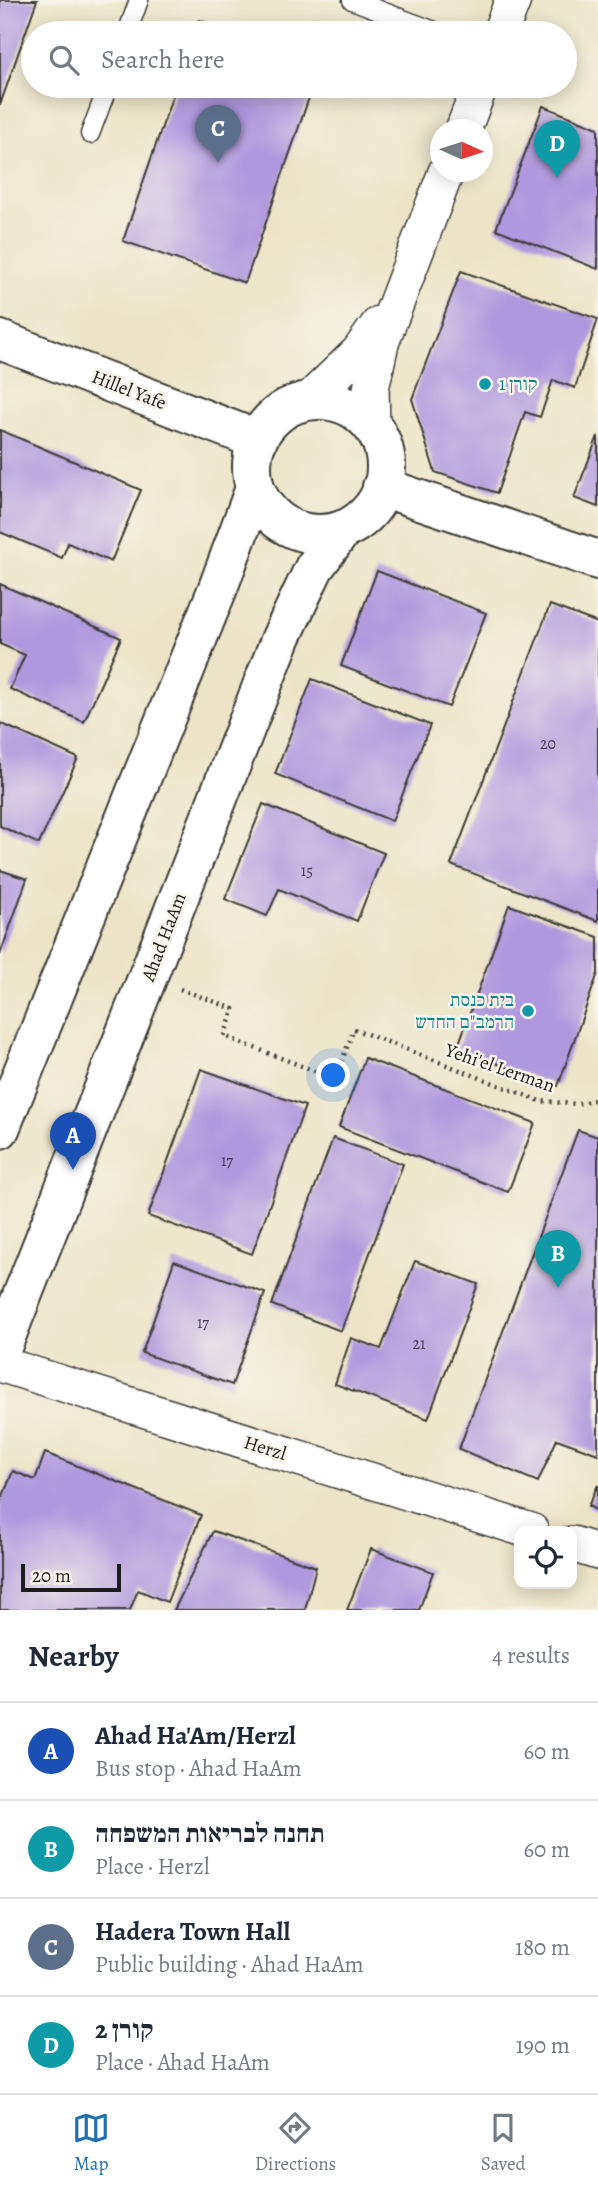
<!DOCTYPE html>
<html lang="en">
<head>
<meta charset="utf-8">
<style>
	body { margin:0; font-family:Alegreya,"Frank Ruhl Libre",serif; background:#f6f6f7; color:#1f2937 }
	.controls { position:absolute; right:21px; bottom:21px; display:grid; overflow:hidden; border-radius:14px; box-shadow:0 4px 18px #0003 }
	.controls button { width:63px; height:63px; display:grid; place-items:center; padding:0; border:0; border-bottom:2px solid #e0e1e3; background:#fff; color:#1f2937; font:35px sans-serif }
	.compass { position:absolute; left:430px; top:119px; width:63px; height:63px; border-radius:50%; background:#fff; box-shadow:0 4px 18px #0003; rotate:93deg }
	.scale { position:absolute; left:21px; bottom:18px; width:100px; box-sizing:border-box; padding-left:7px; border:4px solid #1c1c1c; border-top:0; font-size:19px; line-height:24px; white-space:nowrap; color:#1c1c1c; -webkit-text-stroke:5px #f7f3e8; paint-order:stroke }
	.you { position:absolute; left:334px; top:1076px; width:24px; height:24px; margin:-18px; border:5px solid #fff; border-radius:50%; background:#1a73e8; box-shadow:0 0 0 10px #1a73e833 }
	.badge { display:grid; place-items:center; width:46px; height:46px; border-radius:50%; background:#1f6fb2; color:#fff; font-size:23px; font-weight:700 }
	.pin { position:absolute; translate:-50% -58px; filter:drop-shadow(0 2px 4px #0008) }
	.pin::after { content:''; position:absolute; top:37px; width:24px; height:21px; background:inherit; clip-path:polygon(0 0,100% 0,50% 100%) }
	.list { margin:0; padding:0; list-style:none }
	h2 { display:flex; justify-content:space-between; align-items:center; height:91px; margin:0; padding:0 28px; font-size:30px }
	h2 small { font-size:23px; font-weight:400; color:#747a83 }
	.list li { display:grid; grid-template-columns:46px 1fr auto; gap:21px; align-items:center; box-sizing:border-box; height:98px; padding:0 28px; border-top:2px solid #e0e1e3 }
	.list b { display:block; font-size:26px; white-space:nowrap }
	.list p { margin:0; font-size:23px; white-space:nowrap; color:#747a83 }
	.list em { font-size:23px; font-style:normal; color:#747a83 }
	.icon { flex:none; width:38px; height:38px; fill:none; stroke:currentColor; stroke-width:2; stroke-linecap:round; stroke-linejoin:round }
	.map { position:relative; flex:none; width:598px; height:1610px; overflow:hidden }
	.search { position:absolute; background:#fff; box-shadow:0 4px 18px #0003; left:21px; right:21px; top:21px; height:77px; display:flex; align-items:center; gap:18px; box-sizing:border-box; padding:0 24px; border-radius:38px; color:#747a83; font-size:26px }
	.sheet { height:483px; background:#fff }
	nav { display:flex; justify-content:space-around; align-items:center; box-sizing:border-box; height:98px; border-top:2px solid #e0e1e3; background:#fff; font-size:19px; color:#747a83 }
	nav a { display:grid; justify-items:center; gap:4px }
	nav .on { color:#1f6fb2 }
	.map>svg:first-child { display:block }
</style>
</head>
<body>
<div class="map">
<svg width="598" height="1610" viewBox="0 0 598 1610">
	<rect width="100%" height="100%" fill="#f7f3e8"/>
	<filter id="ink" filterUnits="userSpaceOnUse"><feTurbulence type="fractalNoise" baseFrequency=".0143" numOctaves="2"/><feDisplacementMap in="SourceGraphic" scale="14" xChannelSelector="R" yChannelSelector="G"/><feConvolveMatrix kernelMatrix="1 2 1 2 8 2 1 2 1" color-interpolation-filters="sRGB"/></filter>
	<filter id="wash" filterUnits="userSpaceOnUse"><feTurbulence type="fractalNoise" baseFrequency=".00686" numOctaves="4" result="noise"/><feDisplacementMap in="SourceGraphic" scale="28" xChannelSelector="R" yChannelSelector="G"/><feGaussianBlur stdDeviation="1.57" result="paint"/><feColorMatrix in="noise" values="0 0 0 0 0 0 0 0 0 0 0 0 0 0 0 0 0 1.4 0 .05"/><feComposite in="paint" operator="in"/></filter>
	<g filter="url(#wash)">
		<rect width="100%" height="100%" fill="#ede4c7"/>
		<g id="blocks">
			<g fill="#b098de">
				<polygon points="0,0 37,0 0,105"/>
				<polygon points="199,20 236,33 194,33"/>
				<polygon points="176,86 313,86 245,283 123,241"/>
				<polygon points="543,106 598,128 598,269 496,229"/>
				<polygon points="461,271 598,319 575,388 553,380 540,417 525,412 497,493 435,472 412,399"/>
				<polygon points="0,430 141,490 111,562 68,543 62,558 0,532"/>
				<polygon points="598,436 598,507 574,498"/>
				<polygon points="377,571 486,613 449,707 341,666"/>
				<polygon points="0,584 121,638 84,722 10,689 25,655 0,644"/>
				<polygon points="550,605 598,623 598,921 451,865"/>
				<polygon points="312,679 430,725 392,821 275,774"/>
				<polygon points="0,723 78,758 39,844 0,826"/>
				<polygon points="263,804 384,853 357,921 279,889 267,916 225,899"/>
				<polygon points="0,870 27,879 0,955"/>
				<polygon points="509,905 598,937 598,973 558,1086 457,1049"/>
				<polygon points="365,1058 535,1123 508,1192 339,1127"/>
				<polygon points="201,1069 305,1106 252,1254 148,1216"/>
				<polygon points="578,1130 598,1137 598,1454 557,1439 538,1482 459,1449"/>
				<polygon points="333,1138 403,1164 341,1331 272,1305"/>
				<polygon points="174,1261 265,1293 232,1385 142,1353"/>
				<polygon points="415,1261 478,1284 428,1419 335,1384 351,1338 381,1349"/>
				<polygon points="45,1453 201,1515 167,1602 138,1590 130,1610 0,1610 0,1503 13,1471 35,1480"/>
				<polygon points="598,1485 598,1511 588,1506"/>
				<polygon points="213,1531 316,1567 305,1610 174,1610"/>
				<polygon points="371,1549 433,1572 419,1610 347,1610"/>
			</g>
		</g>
	</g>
	<g filter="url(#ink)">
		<use href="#blocks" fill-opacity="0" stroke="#3b3a36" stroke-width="2"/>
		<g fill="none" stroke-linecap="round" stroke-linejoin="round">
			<g stroke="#3b3a36" stroke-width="21">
				<g id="lane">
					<polyline points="352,0 440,33"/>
					<polyline points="127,33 139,0"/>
					<polyline points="90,134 108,86"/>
				</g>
			</g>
			<g stroke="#3b3a36" stroke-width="38">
				<g id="street">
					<polyline points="500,33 513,0"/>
					<polyline points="463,130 480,86"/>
					<polyline points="309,400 359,352 379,324"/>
					<polyline points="372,425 371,389 381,343 446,172"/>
					<polyline points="0,1364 531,1531"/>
					<polyline points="572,1544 598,1552"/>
				</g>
			</g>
			<g stroke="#3b3a36" stroke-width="42">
				<g id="secondary">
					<polyline points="0,340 258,440"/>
					<circle cx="319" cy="467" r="67"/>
					<polyline points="382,487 598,560"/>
					<polyline points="0,1129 218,588 255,488"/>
					<polyline points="0,1352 281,638 314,568 342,530"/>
				</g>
			</g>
			<polyline stroke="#3b3a36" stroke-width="4.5" stroke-dasharray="2 5" stroke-linecap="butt" points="180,989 234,1009 224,1036 335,1079 354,1029 540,1101 577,1104 598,1099"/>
			<use href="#lane" stroke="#fff" stroke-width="18"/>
			<use href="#street" stroke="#fff" stroke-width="35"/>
			<use href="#secondary" stroke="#fff" stroke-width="38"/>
		</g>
	</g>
	<g fill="#0f9aa8" stroke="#f7f3e8" stroke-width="2.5">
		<circle cx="485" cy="384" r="7"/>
		<circle cx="528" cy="1011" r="7"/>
	</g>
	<g text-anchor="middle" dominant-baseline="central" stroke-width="5" stroke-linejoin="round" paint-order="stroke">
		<g font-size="16" fill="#413b4c">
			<text x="548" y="744">20</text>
			<text x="307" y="871">15</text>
			<text x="227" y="1161">17</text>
			<text x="203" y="1323">17</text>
			<text x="419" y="1344">21</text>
		</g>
		<g font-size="19" fill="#0d838f" stroke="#f7f3e8" text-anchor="start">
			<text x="499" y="384">קורן 1</text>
			<text x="514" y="1000" text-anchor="end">בית כנסת<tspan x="514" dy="22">הרמב"ם החדש</tspan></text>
		</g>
		<g font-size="19" fill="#1c1c1c" stroke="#f7f3e8">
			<text transform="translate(129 390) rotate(21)">Hillel Yafe</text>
			<text transform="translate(164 937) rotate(-69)">Ahad HaAm</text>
			<text transform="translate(500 1068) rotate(19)">Yehi'el Lerman</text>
			<text transform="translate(265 1448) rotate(17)">Herzl</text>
		</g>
	</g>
</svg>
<div class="controls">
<button><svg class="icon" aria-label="locate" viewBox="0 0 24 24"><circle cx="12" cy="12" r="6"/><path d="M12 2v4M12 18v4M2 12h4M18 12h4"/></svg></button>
</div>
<svg class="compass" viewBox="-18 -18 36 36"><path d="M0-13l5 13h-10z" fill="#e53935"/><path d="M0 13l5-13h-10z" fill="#747a83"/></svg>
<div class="scale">20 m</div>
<div class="you"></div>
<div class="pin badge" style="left:73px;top:1170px;background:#1a4fb4">A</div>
<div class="pin badge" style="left:558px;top:1288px;background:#0f9aa8">B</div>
<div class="pin badge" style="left:218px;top:163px;background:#5c6f8a">C</div>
<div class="pin badge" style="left:557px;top:178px;background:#0f9aa8">D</div>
<div class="search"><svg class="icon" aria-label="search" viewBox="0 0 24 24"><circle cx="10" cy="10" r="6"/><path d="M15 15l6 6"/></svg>Search here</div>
</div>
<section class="sheet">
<h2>Nearby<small>4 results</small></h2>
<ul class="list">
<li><span class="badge" style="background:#1a4fb4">A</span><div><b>Ahad Ha'Am/Herzl</b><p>Bus stop · Ahad HaAm</p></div><em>60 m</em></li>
<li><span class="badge" style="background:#0f9aa8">B</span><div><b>תחנה לבריאות המשפחה</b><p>Place · Herzl</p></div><em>60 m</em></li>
<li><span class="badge" style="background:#5c6f8a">C</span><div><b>Hadera Town Hall</b><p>Public building · Ahad HaAm</p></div><em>180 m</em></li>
<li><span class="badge" style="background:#0f9aa8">D</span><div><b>קורן 2</b><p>Place · Ahad HaAm</p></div><em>190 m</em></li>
</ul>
</section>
<nav>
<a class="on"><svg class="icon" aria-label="map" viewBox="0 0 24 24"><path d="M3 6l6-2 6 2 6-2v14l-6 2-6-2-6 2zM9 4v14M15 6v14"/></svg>Map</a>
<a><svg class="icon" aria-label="directions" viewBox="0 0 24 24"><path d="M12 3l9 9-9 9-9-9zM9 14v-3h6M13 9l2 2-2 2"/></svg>Directions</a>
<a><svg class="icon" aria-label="saved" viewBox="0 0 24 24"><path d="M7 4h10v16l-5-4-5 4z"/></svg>Saved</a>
</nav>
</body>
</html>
